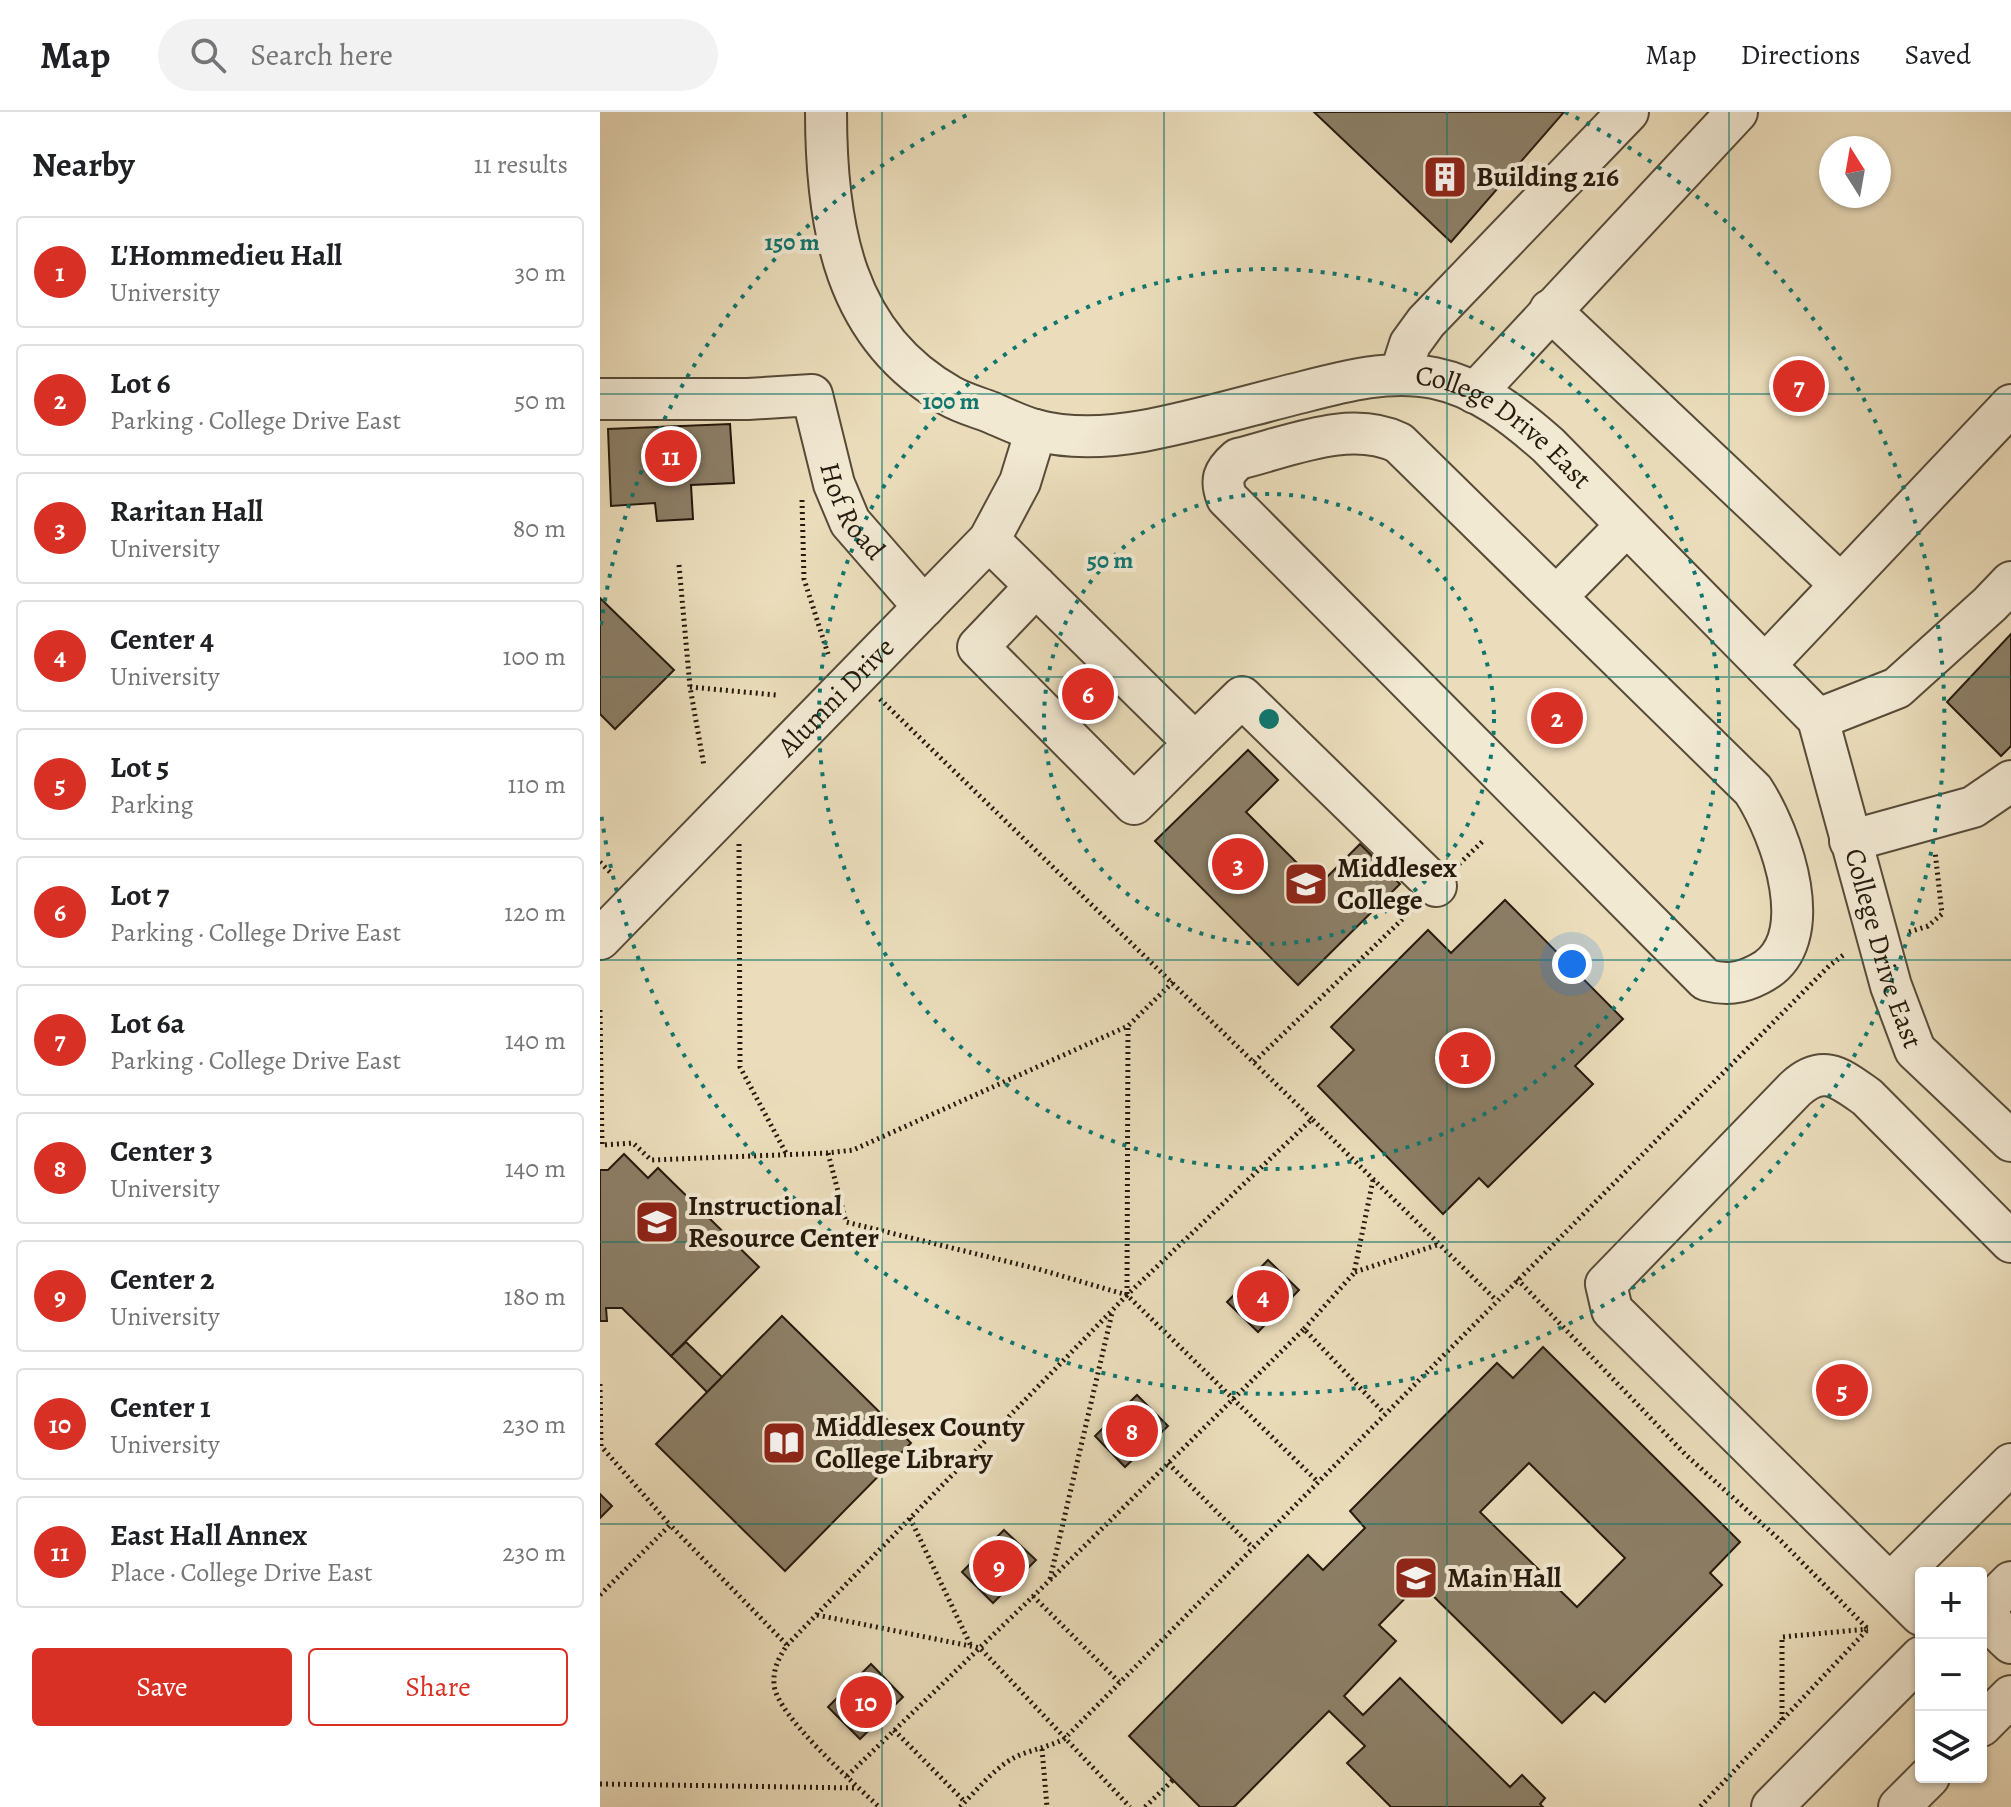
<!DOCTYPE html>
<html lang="en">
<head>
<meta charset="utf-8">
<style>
	body { margin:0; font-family:Alegreya,serif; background:#f2f2f2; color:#202124 }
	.controls { position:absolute; right:24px; bottom:24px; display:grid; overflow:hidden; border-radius:8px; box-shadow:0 2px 6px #0004 }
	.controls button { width:72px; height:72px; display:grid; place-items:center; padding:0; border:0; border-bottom:2px solid #e0e0e0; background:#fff; color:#202124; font:40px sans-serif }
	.compass { position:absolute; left:1219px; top:24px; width:72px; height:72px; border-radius:50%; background:#fff; box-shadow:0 2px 6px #0004; rotate:349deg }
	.you { position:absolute; left:972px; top:852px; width:28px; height:28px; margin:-20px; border:6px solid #fff; border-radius:50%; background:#1a73e8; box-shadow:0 0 0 12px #1a73e833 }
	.badge { display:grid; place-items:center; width:52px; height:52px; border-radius:50%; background:#d93025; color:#fff; font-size:26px; font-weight:700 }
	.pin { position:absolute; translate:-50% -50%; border:4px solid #fff; box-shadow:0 2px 8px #0006 }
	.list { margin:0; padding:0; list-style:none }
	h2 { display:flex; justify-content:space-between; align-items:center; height:104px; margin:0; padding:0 32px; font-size:34px }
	h2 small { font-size:26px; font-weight:400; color:#757577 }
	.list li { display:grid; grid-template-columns:52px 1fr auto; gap:24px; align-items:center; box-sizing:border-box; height:112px; margin:0 16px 16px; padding:0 16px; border:2px solid #e0e0e0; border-radius:8px }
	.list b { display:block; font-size:30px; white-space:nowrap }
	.list p { margin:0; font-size:26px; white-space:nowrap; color:#757577 }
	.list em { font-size:26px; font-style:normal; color:#757577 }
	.actions { display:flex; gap:16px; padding:24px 32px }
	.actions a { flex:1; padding:18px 0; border:2px solid #d93025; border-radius:8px; text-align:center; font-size:28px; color:#d93025 }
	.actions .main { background:#d93025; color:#fff }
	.icon { flex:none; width:44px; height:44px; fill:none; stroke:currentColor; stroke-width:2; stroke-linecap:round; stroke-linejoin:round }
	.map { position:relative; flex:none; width:1411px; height:1695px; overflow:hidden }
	header { display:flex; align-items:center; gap:48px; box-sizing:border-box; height:112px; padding:0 40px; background:#fff; border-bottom:2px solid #e0e0e0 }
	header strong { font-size:38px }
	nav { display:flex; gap:44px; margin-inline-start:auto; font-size:28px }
	.search { width:560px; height:72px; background:#f2f2f2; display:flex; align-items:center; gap:20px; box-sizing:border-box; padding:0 28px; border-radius:44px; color:#757577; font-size:30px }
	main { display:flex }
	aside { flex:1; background:#fff }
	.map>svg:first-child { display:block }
</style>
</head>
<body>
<header>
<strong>Map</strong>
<div class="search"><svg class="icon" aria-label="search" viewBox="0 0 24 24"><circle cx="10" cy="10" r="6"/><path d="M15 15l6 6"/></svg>Search here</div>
<nav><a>Map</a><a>Directions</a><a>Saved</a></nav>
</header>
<main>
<aside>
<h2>Nearby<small>11 results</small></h2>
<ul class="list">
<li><span class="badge">1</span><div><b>L'Hommedieu Hall</b><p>University</p></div><em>30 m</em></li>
<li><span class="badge">2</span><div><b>Lot 6</b><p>Parking · College Drive East</p></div><em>50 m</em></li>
<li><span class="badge">3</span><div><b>Raritan Hall</b><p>University</p></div><em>80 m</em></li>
<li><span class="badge">4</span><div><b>Center 4</b><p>University</p></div><em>100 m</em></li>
<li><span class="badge">5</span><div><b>Lot 5</b><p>Parking</p></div><em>110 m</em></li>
<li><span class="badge">6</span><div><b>Lot 7</b><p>Parking · College Drive East</p></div><em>120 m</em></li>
<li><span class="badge">7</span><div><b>Lot 6a</b><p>Parking · College Drive East</p></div><em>140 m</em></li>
<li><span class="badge">8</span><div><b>Center 3</b><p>University</p></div><em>140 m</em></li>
<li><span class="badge">9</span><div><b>Center 2</b><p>University</p></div><em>180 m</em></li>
<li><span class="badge">10</span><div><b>Center 1</b><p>University</p></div><em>230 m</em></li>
<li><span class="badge">11</span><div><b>East Hall Annex</b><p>Place · College Drive East</p></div><em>230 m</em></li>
</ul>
<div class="actions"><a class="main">Save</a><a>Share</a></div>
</aside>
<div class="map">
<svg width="1411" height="1695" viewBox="0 0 1411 1695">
	<rect width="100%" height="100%" fill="#ebddbb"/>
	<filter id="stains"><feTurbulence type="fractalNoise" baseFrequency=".0025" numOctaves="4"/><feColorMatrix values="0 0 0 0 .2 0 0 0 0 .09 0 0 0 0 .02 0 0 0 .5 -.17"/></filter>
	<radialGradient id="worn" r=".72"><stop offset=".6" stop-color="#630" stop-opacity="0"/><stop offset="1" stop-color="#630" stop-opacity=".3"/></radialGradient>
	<g fill="#8c7f67" stroke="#261a0d" stroke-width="2" fill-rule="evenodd">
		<polygon points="714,0 964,0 851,130"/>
		<polygon points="130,312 134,371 91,373 93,407 57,409 55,391 11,394 8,317"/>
		<polygon points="0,486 74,558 15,617 0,602"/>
		<polygon points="1411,522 1411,634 1401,644 1347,590"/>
		<polygon points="648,638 678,668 646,700 719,773 760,732 800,772 698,873 555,729"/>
		<polygon points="905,788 1023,907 975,954 993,972 888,1075 879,1066 843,1102 718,974 754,938 731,915 828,818 851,841"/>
		<polygon points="24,1042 48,1066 58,1056 159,1155 71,1244 22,1196 6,1196 7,1209 0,1209 0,1058 8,1058"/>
		<polygon points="668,1148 699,1178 658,1220 627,1190"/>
		<polygon points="182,1204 311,1331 185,1459 56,1332"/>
		<polygon points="86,1230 122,1265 107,1280 71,1244"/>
		<path d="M943 1235 1140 1430 1110 1461 1122 1473 1005 1590 994 1580 962 1611 820 1471 779 1513 796 1529 744 1584 763 1603 800 1566 910 1675 922 1663 945 1686 940 1692 943 1695H791L747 1651 765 1634 729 1599 634 1695H600L529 1624 708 1443 723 1458 765 1416 750 1399 897 1251 913 1266ZM929 1351 1025 1446 977 1495 880 1400Z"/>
		<polygon points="537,1283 568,1314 525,1355 495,1324"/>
		<polygon points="0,1382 12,1394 0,1406"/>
		<polygon points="404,1418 436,1448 393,1491 362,1460"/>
		<polygon points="271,1552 303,1585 260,1627 228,1595"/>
	</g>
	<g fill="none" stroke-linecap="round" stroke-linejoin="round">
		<g stroke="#574b38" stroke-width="44">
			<g id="minor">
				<path id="s1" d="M226 0C226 112 243 224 350 284 362 291 377 295 390 300 404 306 420 314 435 318 469 327 509 325 543 319 597 309 650 293 703 280 745 269 791 257 834 266 879 275 915 304 948 333L1218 607 1291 874 1315 938 1411 1029"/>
				<polyline points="950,198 1240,472"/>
				<polyline points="800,263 810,232 826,210 1028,0"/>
				<polyline points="875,281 1137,0"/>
				<path id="s2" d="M0 287H148L212 283 234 372 250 410 324 495"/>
				<polyline points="389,428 595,631 534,692 378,535 436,474"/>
				<path d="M956 485 1153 678C1181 721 1222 831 1159 862 1140 872 1126 873 1106 868L627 386C620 368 623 360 638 347 688 335 750 307 799 331L956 485 1026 414"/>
				<polyline points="1165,553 1411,293"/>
				<polyline points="1218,607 1297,576 1390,492 1411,470"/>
				<polyline points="595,631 642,585 836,774"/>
				<polyline points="1250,729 1373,695 1411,669"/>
				<path id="s3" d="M0 827 389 428 420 370 436 318"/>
				<path d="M1411 1470 1388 1493C1388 1510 1399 1520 1411 1531"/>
				<polyline points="1291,1471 1411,1352"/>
				<path d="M1321 1503 1012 1198 1006 1172 1195 977C1223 951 1240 966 1267 985L1411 1130"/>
				<polyline points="1381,1614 1411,1584"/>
				<polyline points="1172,1695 1321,1545"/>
				<polyline points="1299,1695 1329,1665"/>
			</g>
		</g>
		<g stroke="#261a0d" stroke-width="5" stroke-dasharray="2 4" stroke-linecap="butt">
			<polyline points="202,388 204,467 228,542"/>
			<polyline points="79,453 90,575 104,654"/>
			<polyline points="90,575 176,583"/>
			<polyline points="280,587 712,1007"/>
			<polyline points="139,732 140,955 187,1043"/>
			<polyline points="0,750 11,761"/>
			<polyline points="859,752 885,727"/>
			<polyline points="1309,820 1328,814 1342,802 1335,739"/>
			<polyline points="573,870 528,914 253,1038 228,1041 246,1110 438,1157 527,1183 712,1007 896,1188"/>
			<polyline points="0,898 2,1033 33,1031 51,1048 228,1041"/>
			<polyline points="654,950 812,798"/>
			<polyline points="755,1160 840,1132"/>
			<polyline points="917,1167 1086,1343 1182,1430 1268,1517 1100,1695"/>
			<polyline points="527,1182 528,914"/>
			<polyline points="704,1217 754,1161 773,1068"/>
			<polyline points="0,1272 1,1334 70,1413"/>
			<polyline points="568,1351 652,1435"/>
			<polyline points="310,1406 371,1534"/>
			<polyline points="450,1467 512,1201"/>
			<path d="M0 1483 70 1413 187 1533C178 1547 173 1557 174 1573 177 1604 255 1672 279 1695"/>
			<polyline points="433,1484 519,1570"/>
			<polyline points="217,1503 380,1536 530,1695"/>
			<polyline points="187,1533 527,1183 717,1369"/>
			<polyline points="1182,1608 1182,1525 1268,1517"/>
			<polyline points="294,1618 365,1690"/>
			<polyline points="442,1637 447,1695"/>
			<polyline points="247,1664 450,1468 704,1217 784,1301"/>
			<polyline points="0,1672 258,1676"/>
			<path d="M360 1695C379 1676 397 1652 422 1642 436 1637 450 1634 464 1627L1229 854 1246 841"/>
			<polyline points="545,1695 573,1668"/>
		</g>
		<use href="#minor" stroke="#f2e9d3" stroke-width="40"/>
	</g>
	<path fill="none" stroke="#0f766e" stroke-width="2" stroke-opacity="0.55" d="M282 0V1695M564 0V1695M847 0V1695M1129 0V1695M0 282H1411M0 565H1411M0 848H1411M0 1130H1411M0 1412H1411"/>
	<g fill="none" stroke="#0f766e" stroke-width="4" stroke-dasharray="4 8">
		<circle cx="669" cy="607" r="225"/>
		<circle cx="669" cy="607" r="450"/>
		<path d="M1 513A675 675 0 0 1 373 0M965 0A675 675 0 1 1 1 701"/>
	</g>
	<defs>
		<g id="building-square" transform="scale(2.3)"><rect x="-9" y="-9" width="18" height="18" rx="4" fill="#8f2418" stroke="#f2e9d3"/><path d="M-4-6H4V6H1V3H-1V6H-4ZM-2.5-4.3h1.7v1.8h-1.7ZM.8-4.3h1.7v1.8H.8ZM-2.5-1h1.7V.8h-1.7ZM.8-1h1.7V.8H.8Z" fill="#fff"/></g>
		<g id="university-square" transform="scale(2.3)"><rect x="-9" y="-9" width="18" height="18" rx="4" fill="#8f2418" stroke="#f2e9d3"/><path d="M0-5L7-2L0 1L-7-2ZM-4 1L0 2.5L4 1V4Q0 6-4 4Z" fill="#fff"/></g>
		<g id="library-square" transform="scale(2.3)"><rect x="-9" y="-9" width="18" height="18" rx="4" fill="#8f2418" stroke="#f2e9d3"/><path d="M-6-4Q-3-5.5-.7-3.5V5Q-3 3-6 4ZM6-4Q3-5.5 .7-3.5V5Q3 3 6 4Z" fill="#fff"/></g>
	</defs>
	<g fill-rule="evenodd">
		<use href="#building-square" x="845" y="65"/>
		<use href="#university-square" x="706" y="772"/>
		<use href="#university-square" x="57" y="1110"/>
		<use href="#library-square" x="184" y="1331"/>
		<use href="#university-square" x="816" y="1466"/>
	</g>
	<g text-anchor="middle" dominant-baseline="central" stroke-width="8" stroke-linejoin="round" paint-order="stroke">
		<g font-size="28" font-weight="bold" fill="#261a0d" stroke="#f2e9d3" text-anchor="start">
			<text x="876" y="65">Building 216</text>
			<text x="737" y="756">Middlesex<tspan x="737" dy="32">College</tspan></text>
			<text x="88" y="1094">Instructional<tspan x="88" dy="32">Resource Center</tspan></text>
			<text x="215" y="1315">Middlesex County<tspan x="215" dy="32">College Library</tspan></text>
			<text x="847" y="1466">Main Hall</text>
		</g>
		<g font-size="28" fill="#261a0d" stroke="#f2e9d3">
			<text stroke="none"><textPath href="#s1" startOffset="910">College Drive East</textPath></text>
			<text stroke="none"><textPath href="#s2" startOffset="336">Hof Road</textPath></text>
			<text stroke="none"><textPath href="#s3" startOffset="338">Alumni Drive</textPath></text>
			<text stroke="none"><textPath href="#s1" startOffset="1582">College Drive East</textPath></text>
		</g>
	</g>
	<circle cx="669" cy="607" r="12" fill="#0f766e" stroke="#f2e9d3" stroke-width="4"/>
	<g font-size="24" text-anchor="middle" font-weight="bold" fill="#0f766e" stroke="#f2e9d3" stroke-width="8" stroke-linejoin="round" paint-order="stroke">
		<text x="192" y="138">150 m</text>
		<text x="351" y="297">100 m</text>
		<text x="510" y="456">50 m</text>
	</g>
	<rect width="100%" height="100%" filter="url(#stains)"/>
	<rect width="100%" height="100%" fill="url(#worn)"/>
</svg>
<div class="controls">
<button>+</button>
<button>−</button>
<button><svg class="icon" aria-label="layers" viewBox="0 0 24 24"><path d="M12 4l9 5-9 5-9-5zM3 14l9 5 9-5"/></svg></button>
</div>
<svg class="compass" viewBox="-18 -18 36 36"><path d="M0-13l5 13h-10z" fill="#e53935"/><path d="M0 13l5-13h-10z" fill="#757577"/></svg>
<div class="you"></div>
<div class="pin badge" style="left:865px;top:946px">1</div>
<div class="pin badge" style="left:957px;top:606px">2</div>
<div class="pin badge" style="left:638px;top:752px">3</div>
<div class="pin badge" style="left:663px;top:1184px">4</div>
<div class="pin badge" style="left:1242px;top:1278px">5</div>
<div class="pin badge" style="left:488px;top:582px">6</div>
<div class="pin badge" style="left:1199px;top:274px">7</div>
<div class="pin badge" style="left:532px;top:1319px">8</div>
<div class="pin badge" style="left:399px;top:1454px">9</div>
<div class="pin badge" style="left:266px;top:1590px">10</div>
<div class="pin badge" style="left:71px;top:344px">11</div>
</div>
</main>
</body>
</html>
